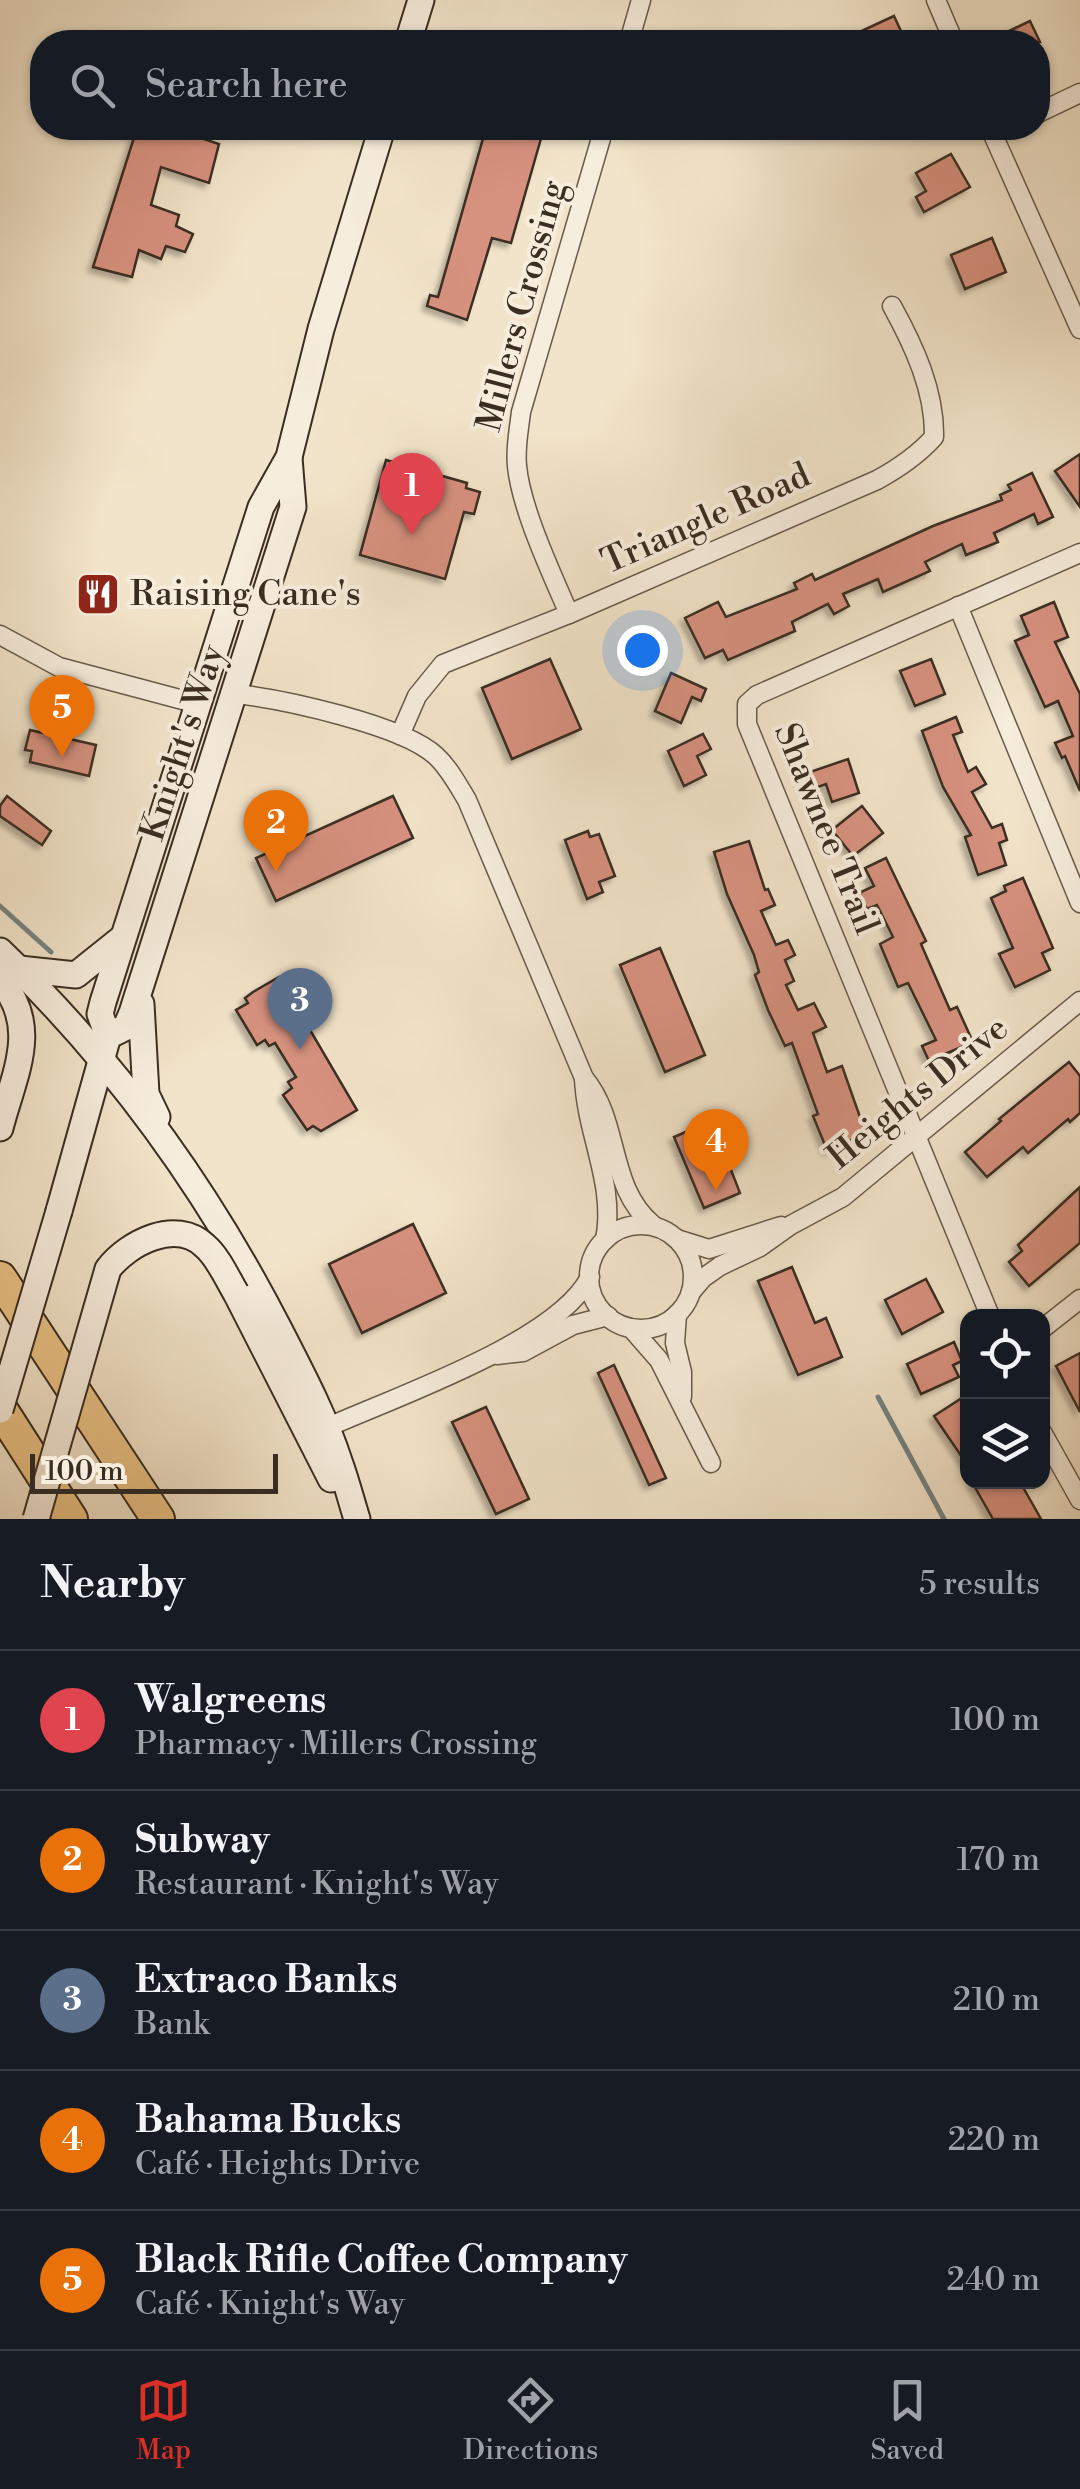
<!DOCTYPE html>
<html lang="en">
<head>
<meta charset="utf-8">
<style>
	body { margin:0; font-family:"Libre Bodoni",serif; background:#20242c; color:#f1f3f6 }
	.controls { position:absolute; right:30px; bottom:30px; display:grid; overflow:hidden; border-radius:20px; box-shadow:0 2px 8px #0004 }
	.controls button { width:90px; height:90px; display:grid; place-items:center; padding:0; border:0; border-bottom:2px solid #363941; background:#171b24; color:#f1f3f6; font:50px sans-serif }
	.scale { position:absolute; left:30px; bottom:25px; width:248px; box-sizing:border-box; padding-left:10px; border:5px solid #3a2d21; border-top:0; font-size:28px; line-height:35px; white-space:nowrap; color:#3a2d21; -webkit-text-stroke:8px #f7eddd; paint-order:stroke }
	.you { position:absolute; left:642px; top:650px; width:35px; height:35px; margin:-25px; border:8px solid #fff; border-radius:50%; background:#1a73e8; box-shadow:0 0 0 15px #1a73e833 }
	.badge { display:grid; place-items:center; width:65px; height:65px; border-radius:50%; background:#d93025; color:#fff; font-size:32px; font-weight:700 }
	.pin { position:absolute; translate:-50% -82px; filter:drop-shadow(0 2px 5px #0008) }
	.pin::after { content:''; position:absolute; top:52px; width:35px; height:30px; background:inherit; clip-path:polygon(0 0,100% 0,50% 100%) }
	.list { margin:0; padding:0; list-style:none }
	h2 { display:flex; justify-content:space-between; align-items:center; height:130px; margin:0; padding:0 40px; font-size:42px }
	h2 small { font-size:32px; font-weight:400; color:#9ea1a6 }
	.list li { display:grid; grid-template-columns:65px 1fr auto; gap:30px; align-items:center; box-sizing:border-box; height:140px; padding:0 40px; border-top:2px solid #363941 }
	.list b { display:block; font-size:38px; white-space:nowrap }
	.list p { margin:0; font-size:32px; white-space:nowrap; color:#9ea1a6 }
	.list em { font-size:32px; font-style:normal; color:#9ea1a6 }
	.icon { flex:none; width:55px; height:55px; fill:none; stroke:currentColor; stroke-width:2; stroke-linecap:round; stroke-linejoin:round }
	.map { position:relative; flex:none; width:1080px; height:1519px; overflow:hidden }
	.search { position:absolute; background:#171b24; box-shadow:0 2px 8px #0004; left:30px; right:30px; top:30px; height:110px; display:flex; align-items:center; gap:25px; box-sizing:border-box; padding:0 35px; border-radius:40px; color:#9ea1a6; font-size:38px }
	.sheet { height:830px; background:#171b24 }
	nav { display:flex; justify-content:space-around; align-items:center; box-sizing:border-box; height:140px; border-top:2px solid #363941; background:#171b24; font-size:28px; color:#9ea1a6 }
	nav a { display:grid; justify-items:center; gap:5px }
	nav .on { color:#d93025 }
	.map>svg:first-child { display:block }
</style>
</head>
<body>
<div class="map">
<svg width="1080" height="1519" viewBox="0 0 1080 1519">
	<defs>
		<filter id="shadow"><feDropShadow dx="-4.5" dy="4.5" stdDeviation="2.5" flood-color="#0004"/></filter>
	</defs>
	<rect width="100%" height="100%" fill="#f2e4ca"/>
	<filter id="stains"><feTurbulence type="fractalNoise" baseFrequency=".002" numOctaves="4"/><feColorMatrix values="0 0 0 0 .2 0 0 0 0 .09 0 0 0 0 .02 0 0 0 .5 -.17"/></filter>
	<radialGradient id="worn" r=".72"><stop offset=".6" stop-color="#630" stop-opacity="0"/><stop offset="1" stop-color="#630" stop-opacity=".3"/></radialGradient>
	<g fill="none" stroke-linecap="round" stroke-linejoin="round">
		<g stroke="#768380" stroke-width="5">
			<polyline points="0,906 51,952"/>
			<polyline points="878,1397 944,1519"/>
		</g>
	</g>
	<g fill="#d7917f" stroke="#3a2d21" stroke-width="2.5" filter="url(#shadow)">
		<polygon points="894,16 906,42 861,42 857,33"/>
		<polygon points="1030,21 1040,42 986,42"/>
		<polygon points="137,128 171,128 219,144 209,183 161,167 151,205 179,215 176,226 193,234 185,252 166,246 161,259 139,250 132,277 93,267"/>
		<polygon points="486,128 544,128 511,243 492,238 467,320 427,306 430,295 438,297"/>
		<polygon points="951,154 970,187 924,212 916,197 926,191 916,173"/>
		<polygon points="992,238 1006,272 965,289 951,255"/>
		<polygon points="1080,454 1080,507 1055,471"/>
		<polygon points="386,460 467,483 466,488 480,492 474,514 464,512 445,579 360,555"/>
		<polygon points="1032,473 1053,517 1038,524 1034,514 994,533 998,542 966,555 962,544 925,562 930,571 883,592 878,579 843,594 849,606 834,614 828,604 792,622 795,631 728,660 723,650 705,658 685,618 718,602 726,617 797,589 794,583 812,574 815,580 933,526 1002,500 1000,495 1011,490 1008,485"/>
		<polygon points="1054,602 1068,637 1055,642 1080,694 1080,791 1065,756 1062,758 1055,743 1073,736 1058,701 1045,707 1015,641 1029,635 1021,616"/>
		<polygon points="550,659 581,729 512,759 482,688"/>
		<polygon points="931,659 945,694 915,706 900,671"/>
		<polygon points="671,673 706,689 701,701 692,697 681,723 655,711"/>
		<polygon points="956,717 962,732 953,735 968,772 976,767 986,784 972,792 992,828 1002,824 1007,840 999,843 1006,865 978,875 965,837 971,835 943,787 922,731"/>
		<polygon points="30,730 96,745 89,776 30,762 32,751 25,750"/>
		<polygon points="703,734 711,749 697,756 706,775 684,786 668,751"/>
		<polygon points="848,759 859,793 832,802 826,784 815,788 810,772"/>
		<polygon points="7,796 51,831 42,845 0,816 0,806"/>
		<polygon points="393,796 413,838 276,901 256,858"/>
		<polygon points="862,806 883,833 853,856 832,830"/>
		<polygon points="588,831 590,837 599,834 615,876 599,882 603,892 587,899 565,840"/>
		<polygon points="749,841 765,890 768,889 775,905 761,911 776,945 788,940 795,955 785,960 794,981 786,985 798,1010 814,1003 826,1027 813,1033 827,1072 842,1066 866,1134 827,1150 813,1116 818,1114 792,1043 785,1046 768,1010 755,975 759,972 754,955 727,894 714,852"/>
		<polygon points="886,858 926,941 921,944 950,1010 957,1007 973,1042 929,1061 922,1046 936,1040 908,983 898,987 880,944 893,937 877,905 867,909 859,893 874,886 865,868"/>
		<polygon points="1023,878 1053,948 1042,953 1050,970 1015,987 999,954 1013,948 991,898 1006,891 1004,886"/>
		<polygon points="660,948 705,1055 665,1072 620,965"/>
		<polygon points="279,977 357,1110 321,1131 313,1126 307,1130 283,1095 292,1088 288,1082 296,1077 275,1043 269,1046 265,1040 257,1045 236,1010 248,1003 245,998 253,992"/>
		<polygon points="1069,1062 1080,1076 1080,1113 1070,1122 1068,1119 1028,1153 1023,1147 987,1177 965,1152 1001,1121 999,1119"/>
		<polygon points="712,1121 740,1193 704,1208 674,1137"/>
		<polygon points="1080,1187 1080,1243 1029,1286 1009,1262 1022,1251 1018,1245"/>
		<polygon points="413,1224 446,1293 362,1333 329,1264"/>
		<polygon points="792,1267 815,1323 826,1318 842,1357 798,1375 758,1281"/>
		<polygon points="926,1279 943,1312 902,1334 885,1300"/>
		<polygon points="954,1342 962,1361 953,1365 959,1377 921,1394 907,1364"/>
		<polygon points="1080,1353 1080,1412 1056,1366"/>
		<polygon points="614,1365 666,1478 649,1485 598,1373"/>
		<polygon points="968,1394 968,1466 934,1416"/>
		<polygon points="486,1407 529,1499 496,1514 452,1422"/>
		<polygon points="972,1482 1020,1482 1041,1519 993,1519"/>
	</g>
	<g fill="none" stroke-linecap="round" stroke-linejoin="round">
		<g stroke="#685b4b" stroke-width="21">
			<g id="minor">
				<polyline points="936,0 954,42"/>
				<polyline points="629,42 641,0"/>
				<polyline points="1038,113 1080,93"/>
				<polyline points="990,128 1080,329"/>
				<polyline points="958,606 1080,903"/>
				<path d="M569 614C552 574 521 509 517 466 515 448 519 430 521 412L604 128"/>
				<polyline points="0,635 59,667 198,704"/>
				<path d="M236 694C282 699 403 725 436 756 449 768 458 785 467 800L584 1078C621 1122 607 1187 653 1225"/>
				<path d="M400 735 417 696 443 664 569 614 877 480C899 468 917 456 934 437 935 391 914 346 892 306"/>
				<path d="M584 1078C586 1134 616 1184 605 1240"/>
				<circle cx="641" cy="1277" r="52"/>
				<polyline points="677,1239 709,1249 781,1226"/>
				<polyline points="691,1292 703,1278 720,1266 760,1247 791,1225 843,1197 1080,1001"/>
				<polyline points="677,1314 675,1343 682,1372 682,1397"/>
				<polyline points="990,1316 747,724 747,704 757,695 1080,553"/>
				<polyline points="631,1328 659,1360 711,1463"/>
				<polyline points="1042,1329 1080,1299"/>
				<polyline points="497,1355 523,1352 573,1325 608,1316"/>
				<path d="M326 1428C394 1397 557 1342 590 1277"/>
				<polyline points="1042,1432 1080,1500"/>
			</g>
		</g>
		<g stroke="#3a2d21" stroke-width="29">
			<g id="secondary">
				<polyline points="408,42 421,0"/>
				<path d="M0 951C114 1060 207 1189 279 1329 301 1372 324 1415 339 1461 346 1480 351 1500 357 1519"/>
				<polyline points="19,969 76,975 121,939"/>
				<path d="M0 980C41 1027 14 1074 0 1128"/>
				<polyline points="141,1004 146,1094 157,1117"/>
				<polyline points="108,1036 126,1027 132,1013 293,507 289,458"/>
				<polyline points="59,1211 108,1036 100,1014 103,1002 261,507 289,457 321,329 382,128"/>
				<polyline points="236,1293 331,1479"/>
			</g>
		</g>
		<g stroke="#3a2d21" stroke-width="36">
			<g id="motorway">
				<polyline points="0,1278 158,1519"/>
				<polyline points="0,1408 71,1519"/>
			</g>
		</g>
		<use href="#minor" stroke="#f7eddd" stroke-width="18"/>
		<use href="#secondary" stroke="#f7eddd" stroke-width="25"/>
		<use href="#motorway" stroke="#e9c285" stroke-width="32"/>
		<g stroke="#3a2d21" stroke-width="29" stroke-linecap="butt">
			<g id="secondary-bridge">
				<polyline points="0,1410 59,1211"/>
				<path d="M36 1519 108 1269C128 1243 176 1218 205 1246 218 1257 227 1278 236 1293"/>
			</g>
		</g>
		<use href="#secondary-bridge" stroke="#f7eddd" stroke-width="25"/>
	</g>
	<defs>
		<g id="restaurant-square" transform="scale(2.25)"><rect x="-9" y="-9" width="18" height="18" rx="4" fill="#8f2418" stroke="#f7eddd"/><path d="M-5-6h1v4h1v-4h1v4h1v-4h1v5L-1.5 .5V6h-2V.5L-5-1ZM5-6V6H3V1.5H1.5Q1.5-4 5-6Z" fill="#fff"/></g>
	</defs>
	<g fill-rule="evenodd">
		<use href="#restaurant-square" x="98" y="594"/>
	</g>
	<g text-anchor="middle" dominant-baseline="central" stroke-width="8" stroke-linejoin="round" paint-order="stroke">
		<g font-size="35" fill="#3a2d21" stroke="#f7eddd">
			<text transform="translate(522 306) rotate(-75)">Millers Crossing</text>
			<text transform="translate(706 519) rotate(-24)">Triangle Road</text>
			<text transform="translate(183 743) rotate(-72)">Knight's Way</text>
			<text transform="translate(826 829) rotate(68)">Shawnee Trail</text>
			<text transform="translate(918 1093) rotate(-39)">Heights Drive</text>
		</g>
		<g font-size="35" fill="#3a2d21" stroke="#f7eddd" text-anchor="start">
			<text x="130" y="594">Raising Cane's</text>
		</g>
	</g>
	<rect width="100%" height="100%" filter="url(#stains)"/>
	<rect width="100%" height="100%" fill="url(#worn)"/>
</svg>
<div class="controls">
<button><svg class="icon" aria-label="locate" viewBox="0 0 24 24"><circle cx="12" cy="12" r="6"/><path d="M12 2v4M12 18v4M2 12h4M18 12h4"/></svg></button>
<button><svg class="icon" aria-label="layers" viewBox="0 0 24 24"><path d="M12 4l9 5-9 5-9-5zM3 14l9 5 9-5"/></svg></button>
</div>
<div class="scale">100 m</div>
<div class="you"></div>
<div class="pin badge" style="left:412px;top:535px;background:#e0444e">1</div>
<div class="pin badge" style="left:276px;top:872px;background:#e8710a">2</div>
<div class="pin badge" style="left:300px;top:1050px;background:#5c6f8a">3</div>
<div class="pin badge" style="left:716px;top:1191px;background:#e8710a">4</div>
<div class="pin badge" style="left:62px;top:757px;background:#e8710a">5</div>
<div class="search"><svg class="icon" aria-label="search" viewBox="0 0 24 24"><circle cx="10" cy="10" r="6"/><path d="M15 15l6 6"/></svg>Search here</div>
</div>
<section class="sheet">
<h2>Nearby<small>5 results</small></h2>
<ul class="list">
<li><span class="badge" style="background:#e0444e">1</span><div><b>Walgreens</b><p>Pharmacy · Millers Crossing</p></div><em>100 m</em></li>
<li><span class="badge" style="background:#e8710a">2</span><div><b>Subway</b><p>Restaurant · Knight's Way</p></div><em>170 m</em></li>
<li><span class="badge" style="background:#5c6f8a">3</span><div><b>Extraco Banks</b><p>Bank</p></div><em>210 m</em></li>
<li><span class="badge" style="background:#e8710a">4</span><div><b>Bahama Bucks</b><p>Café · Heights Drive</p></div><em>220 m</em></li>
<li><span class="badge" style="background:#e8710a">5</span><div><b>Black Rifle Coffee Company</b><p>Café · Knight's Way</p></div><em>240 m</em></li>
</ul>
</section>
<nav>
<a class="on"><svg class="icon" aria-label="map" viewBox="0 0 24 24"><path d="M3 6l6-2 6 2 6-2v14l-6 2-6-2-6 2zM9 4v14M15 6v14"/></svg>Map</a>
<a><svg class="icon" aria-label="directions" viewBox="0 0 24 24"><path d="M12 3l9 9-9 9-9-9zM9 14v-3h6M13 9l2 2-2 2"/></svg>Directions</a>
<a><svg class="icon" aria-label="saved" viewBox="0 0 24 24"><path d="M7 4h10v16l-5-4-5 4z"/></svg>Saved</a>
</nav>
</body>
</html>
